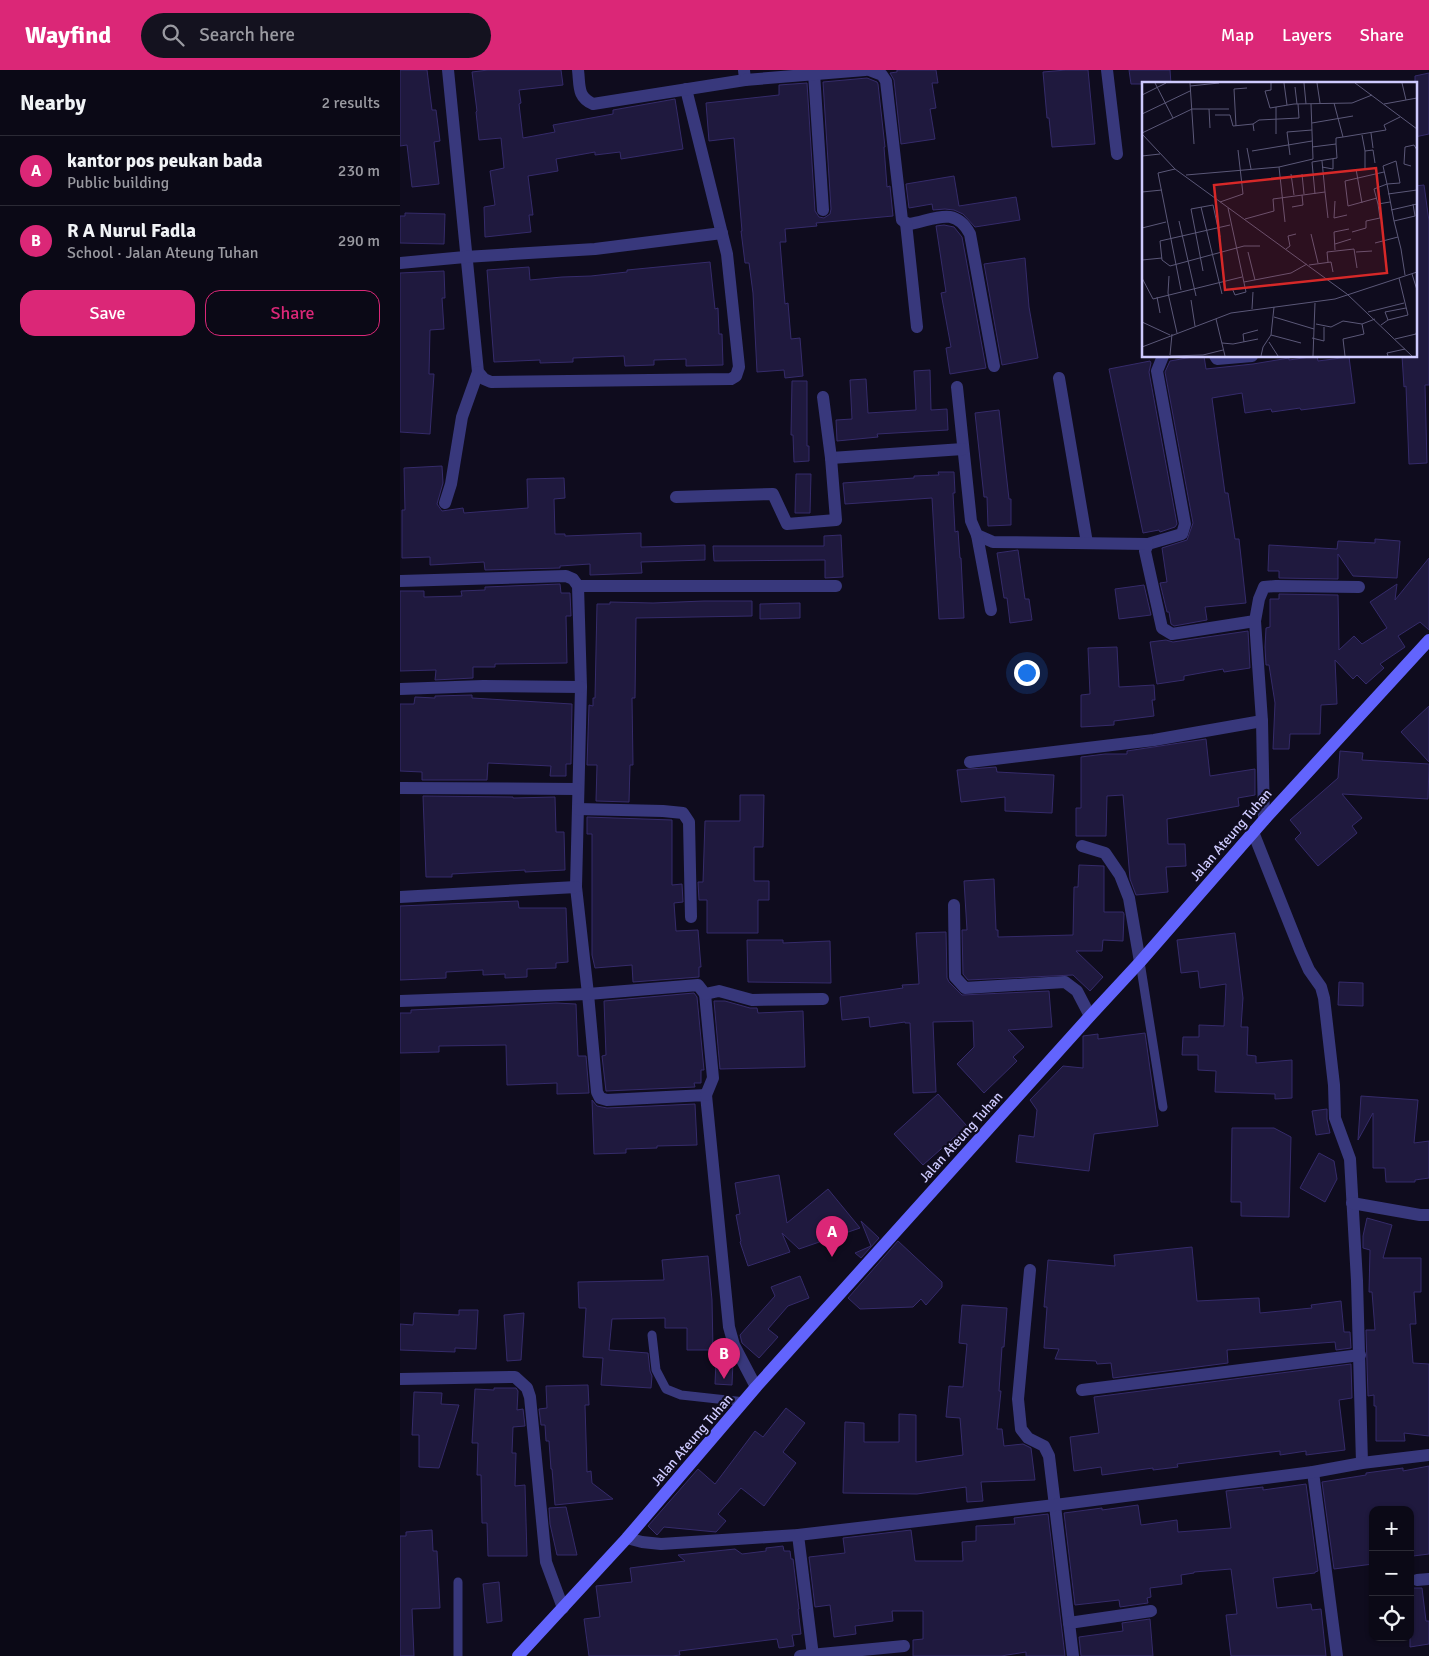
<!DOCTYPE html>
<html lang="en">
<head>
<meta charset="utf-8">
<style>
	body { margin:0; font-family:Signika,sans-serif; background:#14121f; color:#f1f3f6 }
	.controls { position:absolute; right:15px; bottom:15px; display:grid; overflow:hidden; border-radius:10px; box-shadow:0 1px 4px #0004 }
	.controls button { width:45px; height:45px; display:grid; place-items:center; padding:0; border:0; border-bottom:1px solid #2b2a35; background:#0b0916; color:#f1f3f6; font:25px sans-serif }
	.you { position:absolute; left:626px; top:602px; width:18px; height:18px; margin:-12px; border:4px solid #fff; border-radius:50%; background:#1a73e8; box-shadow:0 0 0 8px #1a73e833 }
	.badge { display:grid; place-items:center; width:32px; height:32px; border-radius:50%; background:#db2777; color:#fff; font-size:16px; font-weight:700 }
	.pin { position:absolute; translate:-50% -41px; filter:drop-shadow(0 1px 2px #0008) }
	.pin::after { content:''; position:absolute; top:26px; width:18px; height:15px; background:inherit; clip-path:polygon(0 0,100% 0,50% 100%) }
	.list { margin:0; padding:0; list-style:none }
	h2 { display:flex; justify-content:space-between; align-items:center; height:65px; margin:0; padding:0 20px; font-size:21px }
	h2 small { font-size:16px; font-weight:400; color:#9a9aa1 }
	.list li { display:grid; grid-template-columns:32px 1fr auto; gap:15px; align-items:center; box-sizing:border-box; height:70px; padding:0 20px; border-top:1px solid #2b2a35 }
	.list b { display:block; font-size:19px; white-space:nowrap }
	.list p { margin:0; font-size:16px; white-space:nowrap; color:#9a9aa1 }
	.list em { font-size:16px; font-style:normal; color:#9a9aa1 }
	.actions { display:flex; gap:10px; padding:15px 20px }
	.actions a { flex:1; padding:11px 0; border:1px solid #db2777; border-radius:15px; text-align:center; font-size:18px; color:#db2777 }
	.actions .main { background:#db2777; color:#fff }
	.icon { flex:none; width:28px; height:28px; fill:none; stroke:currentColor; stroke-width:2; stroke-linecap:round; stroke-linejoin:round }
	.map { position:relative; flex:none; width:1029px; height:1586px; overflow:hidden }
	header { display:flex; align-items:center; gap:30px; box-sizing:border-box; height:70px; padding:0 25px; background:#db2777; color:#fff }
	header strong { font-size:24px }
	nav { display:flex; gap:28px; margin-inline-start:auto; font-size:18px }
	.search { width:350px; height:45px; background:#14121f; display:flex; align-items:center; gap:12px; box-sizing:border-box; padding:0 18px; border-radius:28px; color:#9a9aa1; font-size:19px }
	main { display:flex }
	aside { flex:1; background:#0b0916 }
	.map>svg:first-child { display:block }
</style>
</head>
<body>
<header>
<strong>Wayfind</strong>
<div class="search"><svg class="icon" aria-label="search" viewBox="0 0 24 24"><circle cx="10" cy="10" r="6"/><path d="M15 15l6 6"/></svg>Search here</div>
<nav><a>Map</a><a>Layers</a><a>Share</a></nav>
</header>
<main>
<aside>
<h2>Nearby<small>2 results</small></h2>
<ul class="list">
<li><span class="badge">A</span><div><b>kantor pos peukan bada</b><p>Public building</p></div><em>230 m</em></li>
<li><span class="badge">B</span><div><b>R A Nurul Fadla</b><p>School · Jalan Ateung Tuhan</p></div><em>290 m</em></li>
</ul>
<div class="actions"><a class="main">Save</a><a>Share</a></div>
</aside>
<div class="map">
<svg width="1029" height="1586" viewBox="0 0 1029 1586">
	<rect width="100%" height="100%" fill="#0f0c1e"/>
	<g fill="#1f193e" stroke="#352b6a">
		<polygon points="0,0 27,0 32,40 36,40 40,71 34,72 39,114 12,117 7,75 0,76"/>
		<polygon points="88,0 161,0 163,15 119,20 121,33 119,34 123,68 155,62 153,55 213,44 213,40 275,29 283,79 221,89 220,82 195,85 195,82 156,89 158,101 128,106 133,145 129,145 131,162 85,167 84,137 95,135 90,101 104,98 101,68 79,70 76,42 77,41 72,2"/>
		<polygon points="497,0 536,0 538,13 532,13 536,38 530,39 535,69 501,74 494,10 490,3 497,2"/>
		<polygon points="666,0 688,0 695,74 652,77 649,48 647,48 643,2"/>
		<polygon points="729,0 770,0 771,14 731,14"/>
		<polygon points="1029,3 1029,64 1015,67 1015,6"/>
		<polygon points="467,8 477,12 478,14 485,77 484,77 487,117 490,116 493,146 416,153 417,156 385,159 386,172 380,172 385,234 388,233 391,269 400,268 403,306 385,308 384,300 357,302 353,223 349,193 345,193 341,161 342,161 334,68 309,71 306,33 379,25 379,15 407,13 415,141 419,147 424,148 430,144 431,139 423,12"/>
		<polygon points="554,106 559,136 616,127 620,150 575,157 563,144 554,140 545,139 533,140 532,134 509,138 506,114"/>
		<polygon points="1024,115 1029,151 1029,315 1025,315 1027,393 1009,394 1006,316 1004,317 1002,286 1015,286 1015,116"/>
		<polygon points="5,143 45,144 44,174 0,173 0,146 5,146"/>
		<polygon points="544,155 554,157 562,167 586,298 550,304 546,278 551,277 541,223 546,222 536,156"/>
		<polygon points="625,188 629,237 638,288 602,295 584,194"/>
		<polygon points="310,192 315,239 318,238 319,264 322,264 323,295 286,296 286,289 254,290 254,295 225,296 224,286 173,288 173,292 140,293 140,290 94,292 87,200 129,197 130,210 162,207 191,206 227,202 227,200"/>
		<polygon points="44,201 45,228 42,228 44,259 30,260 29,304 34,304 30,364 0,362 0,203"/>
		<polygon points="798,286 804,286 806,299 853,294 889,288 889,290 917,286 918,291 949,287 955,333 901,340 900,338 872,342 871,339 845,343 842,323 812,328 825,423 828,423 835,469 839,469 846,533 805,537 807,550 774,556 771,554 769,542 767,542 760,513 767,512 762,478 787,470 793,453 765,302 770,291"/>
		<polygon points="750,291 751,293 749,302 777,454 775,457 760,462 759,460 743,463 709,299"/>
		<polygon points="530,300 531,340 547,339 548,360 477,364 478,367 437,371 436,350 452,349 450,310 466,309 468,343 516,340 514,301"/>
		<polygon points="392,311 407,311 407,376 409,376 409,391 394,392 393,365 391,365"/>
		<polygon points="599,340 609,429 611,429 611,455 588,456 587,427 584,427 575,343"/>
		<polygon points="42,396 43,413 37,434 42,441 63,438 64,443 128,438 127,409 164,408 165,428 154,429 155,464 165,464 165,466 241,463 241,477 305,475 305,490 241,492 242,503 190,505 190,494 160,496 160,498 85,500 84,492 30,495 30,487 2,488 2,440 5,440 4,398"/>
		<polygon points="538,402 554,402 555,423 553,423 555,462 558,461 560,488 561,488 564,548 539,549 532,428 445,434 443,413 514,408 514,406 539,405"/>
		<polygon points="396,404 411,404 410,443 395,443"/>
		<polygon points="441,465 443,507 425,508 425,490 314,491 313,476 424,476 424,466"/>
		<polygon points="975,469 1000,471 997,508 953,506 938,484 938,509 879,508 879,501 868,501 869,475 937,479 938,471 975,473"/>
		<polygon points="618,480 625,529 629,529 632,550 610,553 607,528 604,528 597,483"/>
		<polygon points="1029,488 1029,560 1020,552 998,566 1005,577 980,594 984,598 966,614 957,605 953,609 935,590 937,634 921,635 920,664 890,664 889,679 873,679 875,633 869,595 866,595 865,577 866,558 870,557 870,529 879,529 879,524 938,525 939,580 954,566 962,574 987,558 970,532 997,514 995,530"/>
		<polygon points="160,514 161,523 170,523 171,546 166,546 167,593 95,594 95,597 73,597 73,608 35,610 36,600 0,601 0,521 24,521 24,527 62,526 61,521 85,520 85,517"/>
		<polygon points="744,515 751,545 719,549 715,519"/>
		<polygon points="304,531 352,531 352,546 236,548 235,628 232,628 233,695 230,695 229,732 196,731 197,695 187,695 189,635 193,636 193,628 195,628 197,534 210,534 210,532 253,533"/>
		<polygon points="400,533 400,548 360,549 360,534"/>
		<polygon points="848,561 850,598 824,602 823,599 784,606 784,610 757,614 750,572 766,570 773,572"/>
		<polygon points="717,577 719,617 754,615 755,630 752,630 754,646 714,651 714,655 681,657 681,625 690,624 688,578"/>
		<polygon points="72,625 72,628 172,634 171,694 166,694 166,706 150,706 151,696 88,693 87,710 22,710 22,702 0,701 0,634 14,634 15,627 35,628 35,626"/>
		<polygon points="1029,636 1029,692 1001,662"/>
		<polygon points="806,669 810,706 855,699 855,725 838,728 839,736 767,749 768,774 785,774 786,796 766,797 768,822 736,825 730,809 723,725 707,726 706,766 676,766 676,738 681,738 681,687 705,684 727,684 727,681"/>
		<polygon points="940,681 963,683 962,690 1029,694 1028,729 942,724 962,748 952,756 957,763 918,796 895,769 901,763 890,750 938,708"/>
		<polygon points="596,697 597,702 654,705 652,743 605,741 605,727 561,732 557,700"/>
		<polygon points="340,725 364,725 363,777 354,777 354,811 369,811 369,830 358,830 358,863 307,863 307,830 299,830 298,812 303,812 305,751 340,751"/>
		<polygon points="23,726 113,727 113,728 155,727 156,762 164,762 165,800 125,802 125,800 52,804 52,807 26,807"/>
		<polygon points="187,747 272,750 272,815 282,814 283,832 274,833 276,861 298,860 301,897 299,897 299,907 233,912 232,895 195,898 192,885 192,764 187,764"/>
		<polygon points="679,795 704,796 704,842 723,842 724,844 723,871 703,870 702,881 676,881 703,907 690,921 673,905 568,910 563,904 562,860 567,860 564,811 594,809 596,860 598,860 598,867 673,865 674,817 678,817"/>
		<polygon points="118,831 119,838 166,838 168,892 156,893 156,898 127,899 127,907 105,908 105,904 83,905 83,900 46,902 46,908 0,910 0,836"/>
		<polygon points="546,862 547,908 549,912 562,925 649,921 652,957 608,960 624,977 613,987 617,991 584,1023 557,994 574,977 573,951 533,952 536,1022 513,1023 510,953 505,953 505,952 470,957 469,947 442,950 440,927 503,918 502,915 519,914 516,863"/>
		<polygon points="835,863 843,928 841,957 848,957 847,985 856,986 856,993 892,990 892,1028 875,1029 875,1024 815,1022 816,1001 798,1000 798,985 782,985 783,967 799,967 799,955 824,956 826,914 800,918 798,901 781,903 777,870"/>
		<polygon points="347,870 383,870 383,873 430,871 431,913 348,912"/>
		<polygon points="939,912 963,913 963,936 938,935"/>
		<polygon points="294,923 297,927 304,1000 301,1000 301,1013 294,1013 295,1017 206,1021 202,986 206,985 204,931"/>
		<polygon points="314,931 325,931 350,938 357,938 358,943 403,941 405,997 320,999"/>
		<polygon points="156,933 176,934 178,986 186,986 189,1023 157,1024 157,1013 107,1015 106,975 39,976 39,982 0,983 0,943 11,943 11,940"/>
		<polygon points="745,963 758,1056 694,1064 689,1101 616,1092 619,1065 634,1067 637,1040 630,1030 663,996 683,998 683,966 698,964 698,969"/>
		<polygon points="538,1024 567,1056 523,1095 494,1064"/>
		<polygon points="961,1026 1018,1030 1014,1073 1029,1071 1029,1108 1015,1110 1015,1112 986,1112 985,1098 973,1098 973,1043 958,1070"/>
		<polygon points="192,1030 197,1036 207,1038 295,1034 297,1075 257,1076 257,1078 226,1079 226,1083 194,1084"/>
		<polygon points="927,1039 927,1049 930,1063 916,1065 912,1041"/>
		<polygon points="832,1058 874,1058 891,1067 889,1147 841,1146 841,1132 831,1132"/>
		<polygon points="919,1083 934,1091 937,1109 925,1132 900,1118"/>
		<polygon points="379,1105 387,1153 428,1119 460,1158 399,1179 382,1163 390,1182 348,1196 340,1172 341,1171 336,1145 340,1144 335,1113"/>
		<polygon points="967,1148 992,1155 983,1188 1021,1188 1021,1222 1014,1222 1016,1254 1010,1254 1013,1293 1029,1294 1029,1366 1004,1363 1005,1371 976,1371 976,1336 974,1336 974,1325 968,1326 966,1260 975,1260 972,1222 969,1222 970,1180 963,1178 963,1166"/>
		<polygon points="461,1151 479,1168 461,1188 455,1183 471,1176"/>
		<polygon points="498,1171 542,1212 542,1217 526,1235 521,1229 513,1237 460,1239 448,1228"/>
		<polygon points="792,1177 797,1231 859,1228 860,1243 912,1238 911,1235 941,1231 944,1262 950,1262 951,1278 936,1280 935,1272 827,1280 828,1293 713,1308 711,1293 697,1294 696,1291 655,1289 659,1279 644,1278 647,1237 644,1237 648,1190 715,1196 714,1185"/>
		<polygon points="308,1186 312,1230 313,1280 287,1280 287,1258 265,1258 265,1248 212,1249 209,1280 248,1283 250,1301 252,1306 251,1318 201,1315 203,1288 183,1287 186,1238 179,1238 178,1212 264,1210 262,1190"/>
		<polygon points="400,1206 409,1228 388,1236 368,1259 378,1267 359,1288 342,1273 340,1265 375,1226 371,1217"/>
		<polygon points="562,1235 607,1238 604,1277 602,1277 599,1321 601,1321 597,1359 602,1359 604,1376 623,1374 631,1378 635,1410 581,1412 583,1431 567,1432 566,1417 517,1424 443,1423 445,1352 464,1353 464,1372 499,1372 499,1344 516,1345 516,1392 563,1385 560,1348 546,1347 549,1316 563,1317 567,1274 559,1273"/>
		<polygon points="59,1240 78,1240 76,1279 55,1278 55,1282 0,1280 0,1254 13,1255 14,1243 59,1245"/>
		<polygon points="124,1243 121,1290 107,1291 104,1245"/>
		<polygon points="316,1291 333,1292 332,1315 315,1314"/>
		<polygon points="951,1294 952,1328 939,1330 945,1380 906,1385 906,1381 880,1385 880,1381 777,1394 778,1397 753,1400 753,1398 702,1405 701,1397 674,1401 670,1367 699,1363 694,1327"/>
		<polygon points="188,1315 189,1335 185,1335 187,1402 191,1401 192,1413 213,1429 155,1435 152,1399 151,1399 149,1371 146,1371 145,1355 141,1355 139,1339 147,1338 146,1316"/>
		<polygon points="94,1318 116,1318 118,1321 117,1340 123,1339 125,1356 113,1357 112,1383 116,1383 115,1416 125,1415 127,1486 88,1486 87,1453 82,1453 81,1405 77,1405 78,1373 72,1373 75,1319 94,1320"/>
		<polygon points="14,1322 42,1323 41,1334 59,1335 39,1398 19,1397 19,1365 12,1365"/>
		<polygon points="386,1338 405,1353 383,1382 396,1393 364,1436 341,1418 318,1444 326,1451 316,1462 264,1457 257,1465 248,1456 298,1399 315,1414 355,1361 363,1367"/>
		<polygon points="1029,1396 1029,1484 1013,1486 1010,1460 1010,1440 973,1440 973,1494 934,1499 922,1412 966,1405 966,1403 1003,1398 1003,1401"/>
		<polygon points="906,1414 918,1501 915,1502 915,1503 873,1508 877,1538 911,1534 912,1540 921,1539 926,1586 831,1586 826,1545 837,1544 831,1499 794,1502 794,1503 781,1505 782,1514 750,1518 751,1527 747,1528 748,1533 720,1537 719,1530 675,1535 664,1443 702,1438 702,1440 738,1435 741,1455 777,1450 778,1462 831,1458 826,1421 863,1417 863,1420"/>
		<polygon points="166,1437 177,1485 157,1485 150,1454 149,1438"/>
		<polygon points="648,1444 665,1586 626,1586 626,1582 601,1586 513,1586 513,1570 523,1569 523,1541 492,1541 493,1551 455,1556 456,1564 434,1567 430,1535 415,1537 409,1487 445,1483 443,1468 511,1460 515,1491 563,1491 562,1472 576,1471 576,1456 615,1454 614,1448"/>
		<polygon points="32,1460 33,1481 37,1481 40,1538 12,1539 14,1586 0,1586 0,1466 6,1466 6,1462"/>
		<polygon points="383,1476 384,1481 390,1481 391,1489 393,1489 399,1539 398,1539 401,1564 392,1565 394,1576 379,1578 377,1569 279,1581 280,1585 272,1586 189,1586 184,1549 200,1547 196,1516 232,1512 230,1498 285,1491 278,1485 335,1479 342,1484 366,1481 366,1478"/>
		<polygon points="99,1512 102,1551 87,1553 83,1514"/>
		<polygon points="1010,1514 1014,1518 1022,1518 1026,1551 1029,1551 1029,1574 1010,1577"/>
		<polygon points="750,1549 753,1586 681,1586 679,1567 723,1561 722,1553"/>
	</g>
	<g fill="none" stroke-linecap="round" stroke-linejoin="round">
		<g stroke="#38387c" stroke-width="9">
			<polyline points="740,892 763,1037"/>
			<polyline points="252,1265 256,1300 266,1319 281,1325 345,1332"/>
			<polyline points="58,1512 58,1586"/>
		</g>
		<g stroke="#38387c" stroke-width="12">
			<polyline points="48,0 78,302 84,309 91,312 331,309 336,306 339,297 327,184 286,19"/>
			<path d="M178 0C180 16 177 27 193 34L345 10 344 0"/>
			<path d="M469 0 482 5 486 11 502 150 506 153 510 154C536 149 555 136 570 164L594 296"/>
			<polyline points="707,0 717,84"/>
			<polyline points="414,3 423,140"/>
			<polyline points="345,10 465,0"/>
			<polyline points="506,153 517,257"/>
			<polyline points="0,193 65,187 195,179 322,163"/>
			<polyline points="763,286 757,301 785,454 782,464 748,474 745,481 762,558 772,564 855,551"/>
			<polyline points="815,286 817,289 852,286"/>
			<polyline points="659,308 687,473"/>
			<polyline points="557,317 571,451 577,465 593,472 748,474"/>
			<polyline points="431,388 563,379"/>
			<polyline points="276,427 373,424 387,454 436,450 431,388 423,327"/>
			<polyline points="45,433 51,414 62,347 78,302"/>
			<polyline points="577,465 591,540"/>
			<polyline points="0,511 166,506 173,509 178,516 181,617 176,817 188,924 197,1022 200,1028 207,1030 306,1025 329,1257 334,1275 356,1317"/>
			<polyline points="178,516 436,516"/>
			<polyline points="0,619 83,616 181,617"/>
			<polyline points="570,692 754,670 862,651"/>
			<polyline points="0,718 177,719"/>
			<polyline points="178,739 263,741 283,743 289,752 291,847"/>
			<polyline points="864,750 862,651 855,551 859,529 864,517 876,516 959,517"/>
			<polyline points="853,762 900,880 909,900 921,917 924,928 934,1015 935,1048 950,1089 957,1211 962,1393"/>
			<polyline points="682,776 705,783 720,805 729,828 740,892"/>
			<polyline points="0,827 176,817"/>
			<polyline points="554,835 555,907 565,918 665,912 677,921 690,946"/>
			<polyline points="305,924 313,1008 306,1025"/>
			<polyline points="0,931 188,924 298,915 305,924 319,921 352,930 423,929"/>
			<polyline points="952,1133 1020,1145 1029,1145"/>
			<polyline points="630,1200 618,1329 621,1359 628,1368 644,1376 649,1386 673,1586"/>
			<polyline points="0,1309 115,1307 127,1318 130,1327 146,1492 163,1538"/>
			<polyline points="682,1320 960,1285"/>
			<polyline points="913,1402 937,1586"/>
			<polyline points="398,1465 413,1586"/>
			<polyline points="227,1468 242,1472 261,1474 398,1465 655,1435 913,1402 962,1393 1029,1385"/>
			<polyline points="1017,1510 1029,1509"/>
			<polyline points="669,1553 751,1541"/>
			<polyline points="400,1586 504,1576"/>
		</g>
		<polyline stroke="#6264fd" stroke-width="12" points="118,1586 227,1468 356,1317 690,946 740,892 864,750 1029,570"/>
	</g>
	<g text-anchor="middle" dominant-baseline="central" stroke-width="4.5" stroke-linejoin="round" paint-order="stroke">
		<g font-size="14" fill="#cecafe" stroke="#0f0c1e">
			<text transform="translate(831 765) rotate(-49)">Jalan Ateung Tuhan</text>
			<text transform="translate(561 1067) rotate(-48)">Jalan Ateung Tuhan</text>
			<text transform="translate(292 1370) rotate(-49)">Jalan Ateung Tuhan</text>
		</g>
	</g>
	<g transform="translate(742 12)">
		<rect width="275" height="275" fill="#0f0c1e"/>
		<path fill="none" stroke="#5b5878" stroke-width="1" d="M13 1 31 36M48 1 52 62M129 1V8L123 9 128 26 152 22 210 21 230 13M142 1 145 23M162 1 164 22M175 1 178 21M213 1 275 47M260 1 264 18M48 4 77 1M153 5 155 22M0 13 24 1M192 21 201 55 244 48 242 43 258 35M242 22 275 16M134 25V52M50 27H67L68 46M67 27H87M0 32 48 9M73 33H88L91 44 111 42M170 41 211 34M94 44 92 7 105 6M112 49 111 42 117 38 157 36 156 22M0 51 50 27M229 51 231 66M0 52 33 87 205 212 270 274M220 53 223 69 231 68 233 81M170 65 194 62V56L201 55M105 66 109 87M110 69 170 59M223 69V87M148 73 145 50 170 48M0 74 18 72M170 80 195 76 194 62M170 80 173 112M269 84 262 82 263 65 272 63 275 68M137 85 143 140M180 85 191 87V77M33 87 16 91 39 208M214 87 220 121M149 92 152 113M160 92 162 112M44 93 137 85 171 77 169 22M0 110 20 108M183 110 186 136M246 112 275 108M235 116 206 124 203 99 242 90M193 119 192 136 205 133M78 120 101 112 96 68M248 120 236 122 232 107 245 102 258 101 254 79 241 84 245 102 252 139 259 167 263 193M59 125 80 212M150 125 161 123 160 113M86 126 104 210 93 213 90 206M249 128 275 122M103 137 132 129 131 117 183 110 180 79M37 139 54 214M252 139 273 134 271 122M88 143 18 159 20 178 28 184 102 164H118M0 146 24 140M210 150 224 146V139L238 136 236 122M169 152 176 181M233 161 256 155M193 162 209 157M144 167 148 164 146 154 154 152M193 168 192 150 207 147M106 170 113 198M214 170 230 169M0 178 20 176M186 180 185 170 212 167 215 186M167 183 189 180 191 190M61 189 49 127 71 123 78 155M270 192 275 208M27 194 26 211 35 251M0 196 11 217 100 195M102 200 149 191 165 182M15 215 18 231M49 218 53 244M110 227 111 210M226 230 262 221M132 235 172 247 173 221M74 237 83 274M246 238 243 230 264 226M0 240 28 253M174 242 189 245 201 239 220 242 233 237M239 243 246 238 266 233 257 196M129 253 159 261M170 256 182 259V245M253 257 274 252 275 248M102 260 101 252 116 248M127 260 136 274M80 261 91 262 116 257M0 265 89 231 193 217 275 190M28 273 30 252M28 274 61 273 81 268M119 274 121 265 129 253 132 225M171 274 172 247M203 274 201 257 222 252 220 242M246 274 245 271 263 267"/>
		<path fill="#d62828" fill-opacity="0.15" stroke="#d62828" stroke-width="2.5" d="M234 86 245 191 83 208 72 103Z"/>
		<rect width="275" height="275" fill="none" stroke="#cecafe" stroke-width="2.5"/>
	</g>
</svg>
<div class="controls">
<button>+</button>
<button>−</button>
<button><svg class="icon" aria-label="locate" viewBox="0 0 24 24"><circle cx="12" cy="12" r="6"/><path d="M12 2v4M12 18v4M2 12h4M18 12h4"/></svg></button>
</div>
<div class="you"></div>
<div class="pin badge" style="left:432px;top:1187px">A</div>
<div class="pin badge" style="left:324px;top:1309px">B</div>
</div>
</main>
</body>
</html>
